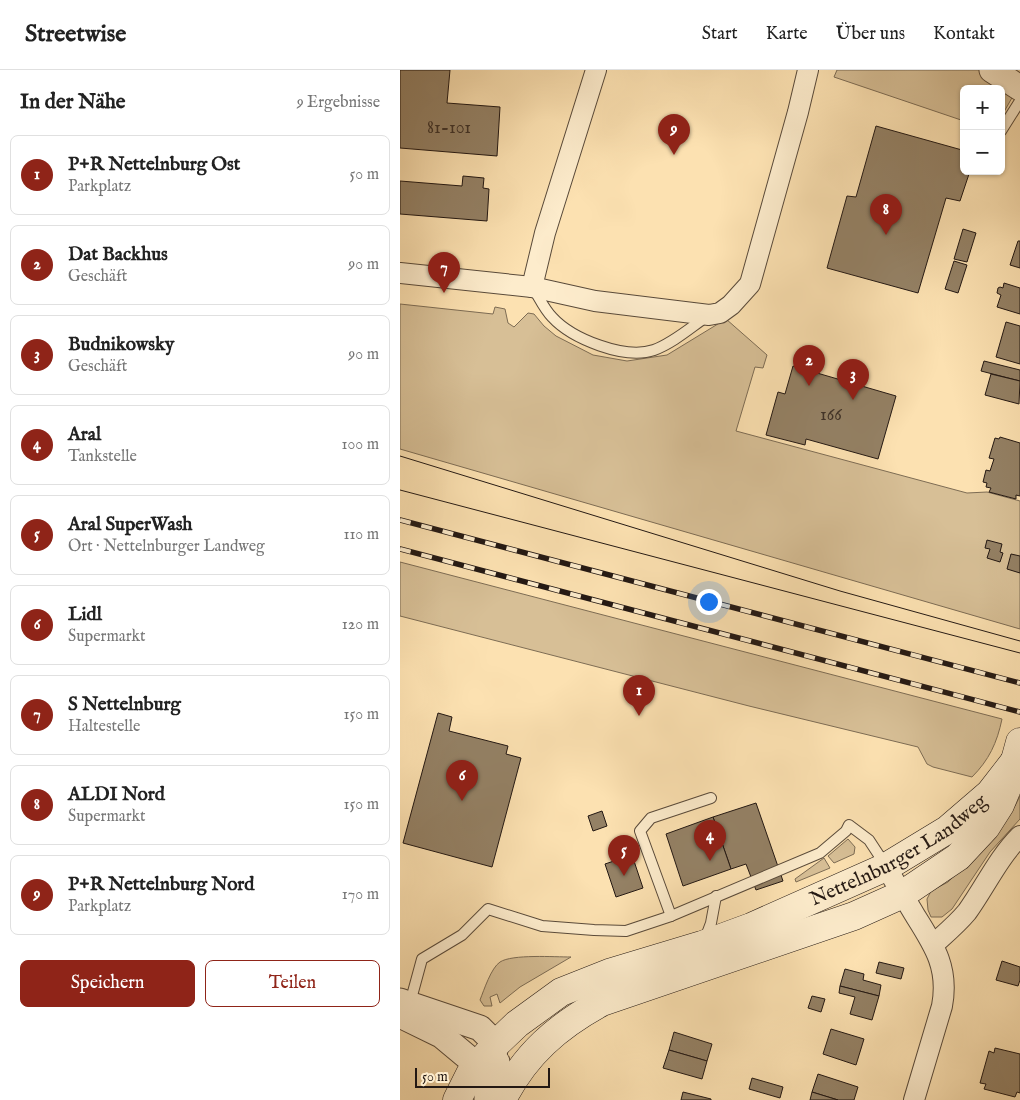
<!DOCTYPE html>
<html lang="de">
<head>
<meta charset="utf-8">
<style>
	body { margin:0; font-family:"IM FELL English",serif; background:#f2f2f2; color:#222 }
	.controls { position:absolute; right:15px; top:15px; display:grid; overflow:hidden; border-radius:8px; box-shadow:0 1px 4px #0004 }
	.controls button { width:45px; height:45px; display:grid; place-items:center; padding:0; border:0; border-bottom:1px solid #e0e0e0; background:#fff; color:#222; font:25px sans-serif }
	.scale { position:absolute; left:15px; bottom:12px; width:135px; box-sizing:border-box; padding-left:5px; border:2px solid #231813; border-top:0; font-size:14px; line-height:18px; white-space:nowrap; color:#231813; -webkit-text-stroke:4px #fdeccc; paint-order:stroke }
	.you { position:absolute; left:308px; top:531px; width:18px; height:18px; margin:-12px; border:4px solid #fff; border-radius:50%; background:#1a73e8; box-shadow:0 0 0 8px #1a73e833 }
	.badge { display:grid; place-items:center; width:32px; height:32px; border-radius:50%; background:#8f2418; color:#fff; font-size:16px; font-weight:700 }
	.pin { position:absolute; translate:-50% -41px; filter:drop-shadow(0 1px 2px #0008) }
	.pin::after { content:''; position:absolute; top:26px; width:18px; height:15px; background:inherit; clip-path:polygon(0 0,100% 0,50% 100%) }
	.list { margin:0; padding:0; list-style:none }
	h2 { display:flex; justify-content:space-between; align-items:center; height:65px; margin:0; padding:0 20px; font-size:21px }
	h2 small { font-size:16px; font-weight:400; color:#767676 }
	.list li { display:grid; grid-template-columns:32px 1fr auto; gap:15px; align-items:center; box-sizing:border-box; height:80px; margin:0 10px 10px; padding:0 10px; border:1px solid #e0e0e0; border-radius:8px }
	.list b { display:block; font-size:19px; white-space:nowrap }
	.list p { margin:0; font-size:16px; white-space:nowrap; color:#767676 }
	.list em { font-size:16px; font-style:normal; color:#767676 }
	.actions { display:flex; gap:10px; padding:15px 20px }
	.actions a { flex:1; padding:11px 0; border:1px solid #8f2418; border-radius:8px; text-align:center; font-size:18px; color:#8f2418 }
	.actions .main { background:#8f2418; color:#fff }
	.map { position:relative; flex:none; width:620px; height:1030px; overflow:hidden }
	header { display:flex; align-items:center; gap:30px; box-sizing:border-box; height:70px; padding:0 25px; background:#fff; border-bottom:1px solid #e0e0e0 }
	header strong { font-size:24px }
	nav { display:flex; gap:28px; margin-inline-start:auto; font-size:18px }
	main { display:flex }
	aside { flex:1; background:#fff }
	.map>svg:first-child { display:block }
</style>
</head>
<body>
<header>
<strong>Streetwise</strong>
<nav><a>Start</a><a>Karte</a><a>Über uns</a><a>Kontakt</a></nav>
</header>
<main>
<aside>
<h2>In der Nähe<small>9 Ergebnisse</small></h2>
<ul class="list">
<li><span class="badge">1</span><div><b>P+R Nettelnburg Ost</b><p>Parkplatz</p></div><em>50 m</em></li>
<li><span class="badge">2</span><div><b>Dat Backhus</b><p>Geschäft</p></div><em>90 m</em></li>
<li><span class="badge">3</span><div><b>Budnikowsky</b><p>Geschäft</p></div><em>90 m</em></li>
<li><span class="badge">4</span><div><b>Aral</b><p>Tankstelle</p></div><em>100 m</em></li>
<li><span class="badge">5</span><div><b>Aral SuperWash</b><p>Ort · Nettelnburger Landweg</p></div><em>110 m</em></li>
<li><span class="badge">6</span><div><b>Lidl</b><p>Supermarkt</p></div><em>120 m</em></li>
<li><span class="badge">7</span><div><b>S Nettelnburg</b><p>Haltestelle</p></div><em>150 m</em></li>
<li><span class="badge">8</span><div><b>ALDI Nord</b><p>Supermarkt</p></div><em>150 m</em></li>
<li><span class="badge">9</span><div><b>P+R Nettelnburg Nord</b><p>Parkplatz</p></div><em>170 m</em></li>
</ul>
<div class="actions"><a class="main">Speichern</a><a>Teilen</a></div>
</aside>
<div class="map">
<svg width="620" height="1030" viewBox="0 0 620 1030">
	<rect width="100%" height="100%" fill="#fce1b1"/>
	<filter id="stains"><feTurbulence type="fractalNoise" baseFrequency=".004" numOctaves="4"/><feColorMatrix values="0 0 0 0 .2 0 0 0 0 .09 0 0 0 0 .02 0 0 0 .5 -.17"/></filter>
	<radialGradient id="worn" r=".72"><stop offset=".6" stop-color="#630" stop-opacity="0"/><stop offset="1" stop-color="#630" stop-opacity=".3"/></radialGradient>
	<g fill="#d7bf96" stroke="#7d6c54">
		<polygon points="437,0 579,0 613,26 601,47 601,19 564,19 564,51 434,7"/>
		<polygon points="0,234 93,244 95,237 105,239 108,253 114,257 128,243 134,244 144,256 156,266 193,285 227,291 267,285 326,249 367,285 363,298 355,297 336,361 567,423 587,422 620,431 620,559 0,379"/>
		<path d="M0 492 602 649C597 673 589 690 572 707L533 697 527 694 518 677 349 636 0 546Z"/>
		<polygon points="620,726 620,749 590,782 552,839 542,847 531,847 528,840 527,829 531,821 548,812 584,777 615,736"/>
		<polygon points="448,769 455,777 454,784 434,793 428,786"/>
		<polygon points="424,788 430,798 396,812 395,809"/>
		<path d="M171 887 120 917 100 933 97 924 90 927 92 936H84L80 930C84 920 91 898 100 892 112 884 155 887 171 887Z"/>
	</g>
	<g fill="#948165" stroke="#231813">
		<polygon points="0,0 50,0 47,33 100,37 97,86 0,78"/>
		<polygon points="476,56 562,80 564,83 564,101 570,101 560,131 546,128 518,223 427,198 447,126 456,127"/>
		<polygon points="63,106 84,108 83,118 89,119 87,151 0,144 0,111 62,116"/>
		<polygon points="563,159 576,163 567,192 554,189"/>
		<polygon points="618,171 620,171 620,198 610,195"/>
		<polygon points="554,191 567,195 558,223 545,219"/>
		<polygon points="604,213 620,218 620,244 597,237 601,225 597,223 598,218 600,217 603,218"/>
		<polygon points="606,252 620,256 620,294 596,287"/>
		<polygon points="584,291 620,300 620,311 581,301"/>
		<polygon points="393,296 496,326 478,389 406,369 405,375 366,365 378,322 385,324"/>
		<polygon points="591,304 620,311 619,334 585,325"/>
		<polygon points="600,367 620,373 620,426 616,425 616,429 589,422 591,418 586,417 587,413 583,412 586,400 590,401 594,389 589,388 595,368 599,369"/>
		<polygon points="587,470 602,474 600,482 603,483 600,492 587,488 590,479 585,478"/>
		<polygon points="611,484 620,486 620,503 607,499"/>
		<polygon points="38,643 52,647 49,661 108,676 106,684 121,688 92,797 3,773"/>
		<polygon points="356,733 383,811 356,820 346,794 331,799 313,747"/>
		<polygon points="202,741 207,756 193,761 188,746"/>
		<polygon points="313,747 331,799 283,816 266,764"/>
		<polygon points="232,785 243,818 216,827 205,794"/>
		<polygon points="602,891 620,897 620,910 618,916 596,910"/>
		<polygon points="479,892 504,898 501,909 476,903"/>
		<polygon points="445,899 464,904 463,910 481,915 479,926 440,916"/>
		<polygon points="440,916 479,926 472,950 450,944 455,927 439,923"/>
		<polygon points="412,926 425,929 421,942 408,938"/>
		<polygon points="431,959 464,969 456,995 423,984"/>
		<polygon points="274,962 312,974 307,991 269,980"/>
		<polygon points="595,978 620,984 620,1023 617,1022 615,1027 584,1019 586,1014 580,1013 589,981 594,983"/>
		<polygon points="269,980 307,991 302,1009 263,998"/>
		<polygon points="418,1004 458,1017 454,1030 438,1030 412,1022"/>
		<polygon points="352,1008 383,1017 380,1028 349,1019"/>
		<polygon points="283,1022 311,1029 311,1030 281,1030"/>
		<polygon points="412,1022 438,1030 410,1030"/>
	</g>
	<g fill="none" stroke-linecap="round" stroke-linejoin="round">
		<g stroke="#594a3a" stroke-width="12">
			<g id="service">
				<polyline points="601,61 620,31"/>
				<path d="M133 218C139 227 144 239 152 247 172 269 225 290 254 280 273 273 290 258 306 247"/>
				<polyline points="311,728 251,748 240,761 271,846 420,783 446,761 449,755 469,770 486,796"/>
				<polyline points="305,869 311,853 316,826"/>
				<polyline points="10,933 22,889 62,865 88,839 142,856 194,860 226,861 271,846"/>
			</g>
		</g>
		<g stroke="#594a3a" stroke-width="22">
			<g id="minor">
				<polyline points="0,203 132,217 195,231 309,245 320,243 331,235 350,214 398,42 408,0"/>
				<polyline points="132,217 145,163 196,0"/>
				<path d="M486 797C496 814 506 830 516 847 535 877 549 899 542 936L514 1030"/>
				<path d="M534 874C545 864 557 854 567 842 585 817 598 788 620 766"/>
			</g>
		</g>
		<g stroke="#594a3a" stroke-width="27">
			<g id="tertiary">
				<polyline points="592,0 620,18"/>
				<polyline points="0,931 80,958 96,974 87,1021 87,1030"/>
				<polyline points="0,945 41,965 77,995 97,992"/>
			</g>
		</g>
		<g stroke="#231813" stroke-width="29">
			<g id="secondary">
				<path id="s1" d="M57 1030 70 1004 96 974 117 954 161 922 209 903 302 875 351 857 486 797 547 760 590 723 614 692"/>
				<path d="M102 1030C125 984 158 956 202 932L454 846 503 824 558 787 586 757 600 735 608 716 620 672"/>
			</g>
		</g>
		<use href="#service" stroke="#fdeccc" stroke-width="10"/>
		<use href="#minor" stroke="#fdeccc" stroke-width="20"/>
		<use href="#tertiary" stroke="#fdeccc" stroke-width="25"/>
		<use href="#secondary" stroke="#fdeccc" stroke-width="28"/>
		<g stroke="#231813" stroke-width="1">
			<polyline points="0,386 440,521 620,571"/>
			<polyline points="0,420 620,583"/>
		</g>
		<g stroke="#231813" stroke-width="5.5">
			<g id="rail">
				<polyline points="0,450 620,613"/>
				<polyline points="0,479 620,642"/>
			</g>
		</g>
		<use href="#rail" stroke="#fdeccc" stroke-width="4" stroke-dasharray="11" stroke-linecap="butt"/>
	</g>
	<g text-anchor="middle" dominant-baseline="central" stroke-width="5" stroke-linejoin="round" paint-order="stroke">
		<g font-size="18" fill="#3f3228">
			<text x="49" y="58">81-101</text>
			<text x="431" y="345">166</text>
		</g>
		<g font-size="20" fill="#231813" stroke="#fdeccc">
			<text stroke="none"><textPath href="#s1" startOffset="520">Nettelnburger Landweg</textPath></text>
		</g>
	</g>
	<rect width="100%" height="100%" filter="url(#stains)"/>
	<rect width="100%" height="100%" fill="url(#worn)"/>
</svg>
<div class="controls">
<button>+</button>
<button>−</button>
</div>
<div class="scale">50 m</div>
<div class="you"></div>
<div class="pin badge" style="left:239px;top:646px">1</div>
<div class="pin badge" style="left:409px;top:316px">2</div>
<div class="pin badge" style="left:453px;top:330px">3</div>
<div class="pin badge" style="left:310px;top:791px">4</div>
<div class="pin badge" style="left:224px;top:806px">5</div>
<div class="pin badge" style="left:62px;top:731px">6</div>
<div class="pin badge" style="left:44px;top:223px">7</div>
<div class="pin badge" style="left:486px;top:165px">8</div>
<div class="pin badge" style="left:274px;top:85px">9</div>
</div>
</main>
</body>
</html>
